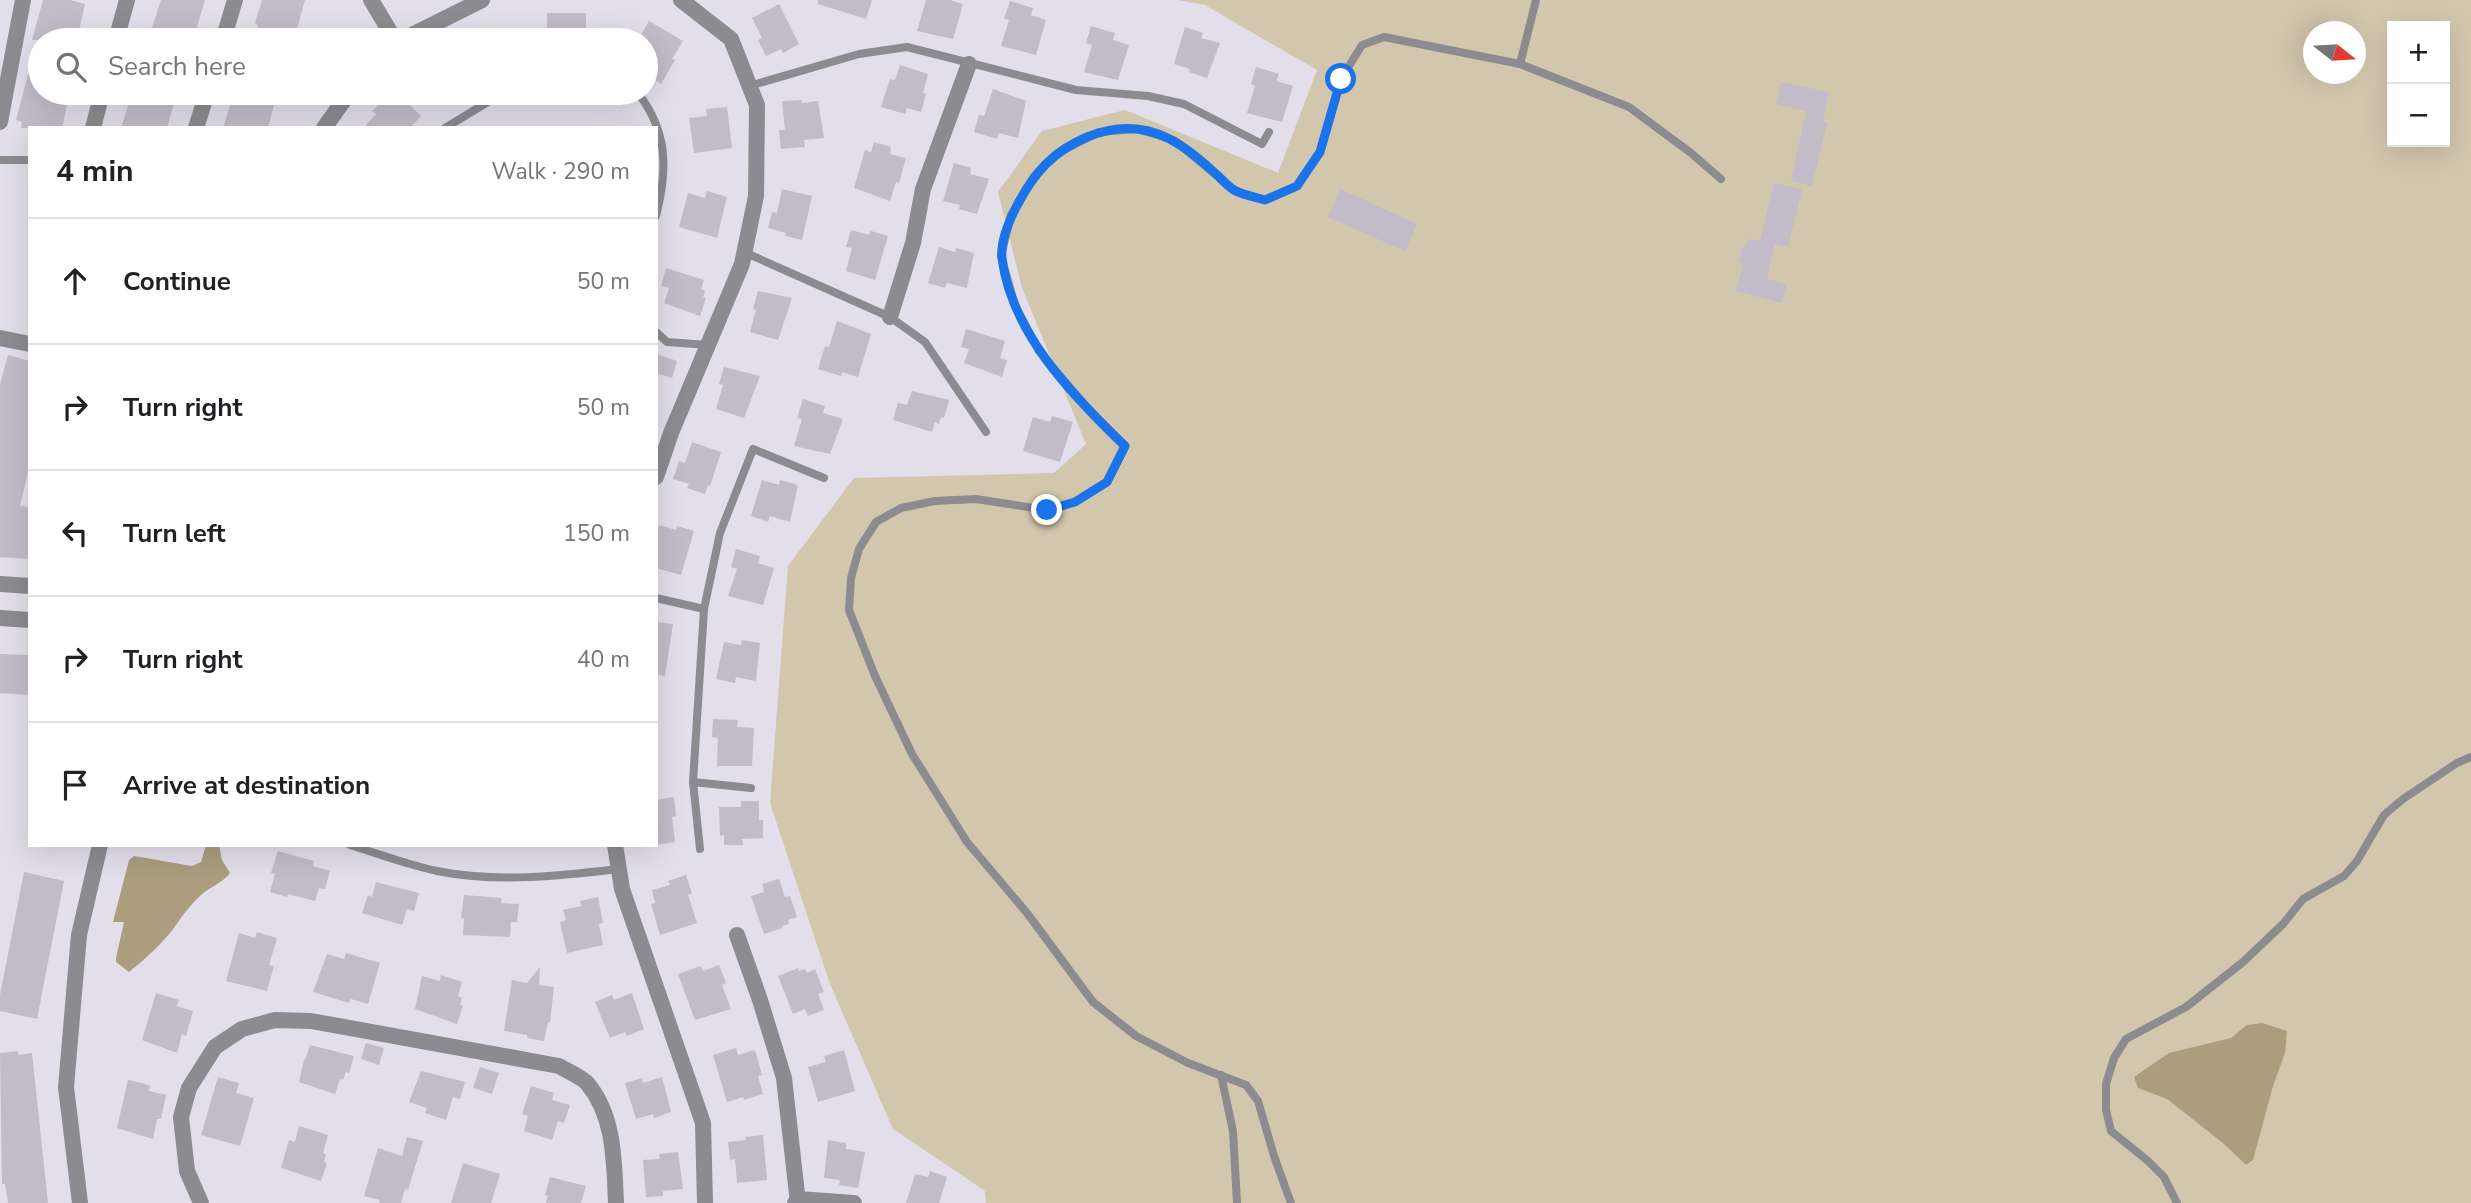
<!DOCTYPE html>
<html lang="en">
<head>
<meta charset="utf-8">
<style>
	body { margin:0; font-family:"Nunito Sans",sans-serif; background:#f2f2f2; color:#202124 }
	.controls { position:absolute; right:21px; top:21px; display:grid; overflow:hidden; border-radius:0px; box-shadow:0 7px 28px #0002 }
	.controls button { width:63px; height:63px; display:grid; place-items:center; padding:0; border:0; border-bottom:2px solid #e0e0e0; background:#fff; color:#202124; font:35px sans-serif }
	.compass { position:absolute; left:2303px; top:21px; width:63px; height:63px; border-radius:50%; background:#fff; box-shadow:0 7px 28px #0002; rotate:107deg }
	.stop { position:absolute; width:21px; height:21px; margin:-16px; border:5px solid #1a73e8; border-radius:50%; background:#fff }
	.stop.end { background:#1a73e8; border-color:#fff; box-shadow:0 2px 7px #0008 }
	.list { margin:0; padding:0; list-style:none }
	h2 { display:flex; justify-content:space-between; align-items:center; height:91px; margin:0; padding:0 28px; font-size:30px }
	h2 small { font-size:23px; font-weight:400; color:#757577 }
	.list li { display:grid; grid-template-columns:46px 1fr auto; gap:21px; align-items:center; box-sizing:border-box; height:126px; padding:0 28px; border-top:2px solid #e0e0e0 }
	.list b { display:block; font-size:26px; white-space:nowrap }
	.list em { font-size:23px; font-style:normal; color:#757577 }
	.icon { flex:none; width:38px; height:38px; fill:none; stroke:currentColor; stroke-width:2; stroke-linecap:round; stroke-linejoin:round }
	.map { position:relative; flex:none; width:2471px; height:1203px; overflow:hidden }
	.search { position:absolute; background:#fff; box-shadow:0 7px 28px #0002; left:28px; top:28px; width:630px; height:77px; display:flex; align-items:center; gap:18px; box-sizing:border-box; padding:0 24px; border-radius:38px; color:#757577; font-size:26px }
	.panel { position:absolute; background:#fff; box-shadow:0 7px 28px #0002; left:28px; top:126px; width:630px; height:721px; border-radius:0px }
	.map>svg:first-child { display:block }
</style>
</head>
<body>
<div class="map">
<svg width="2471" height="1203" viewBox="0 0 2471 1203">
	<rect width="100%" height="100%" fill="#e2deea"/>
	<path fill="#d2c6ac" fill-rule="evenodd" d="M1178 0H2471V1203H986L985 1191 893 1129 830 984 770 803 788 566 854 478 1054 473 1086 444 1022 288 998 192 1042 131 1125 110 1278 173 1317 70 1205 5ZM2392 26H2445V142H2392ZM2314 32H2356V74H2314Z"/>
	<g fill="#ab9d7e">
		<path d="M206 845H219L222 860 230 873C223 883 209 887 200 896 184 910 176 928 162 942 152 953 140 963 129 972L116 962V958L124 922H113L129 860 134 856 192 866 201 862Z"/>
		<polygon points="2262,1023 2287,1031 2285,1053 2273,1086 2253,1160 2246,1165 2223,1143 2167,1099 2138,1088 2134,1077 2169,1053 2231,1038 2247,1025"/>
	</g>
	<g fill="#c1bcc8">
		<polygon points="43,0 70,0 85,4 77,40 32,40"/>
		<polygon points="161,0 205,0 193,40 148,40"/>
		<polygon points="262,0 305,0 294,40 254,40 258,26 255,23"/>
		<polygon points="818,0 872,0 866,19 818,4"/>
		<polygon points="926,0 950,0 963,4 953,39 917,31"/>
		<polygon points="1010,1 1033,8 1031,15 1046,20 1036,55 1001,46 1009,20 1004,19"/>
		<polygon points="779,4 799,44 783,53 781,49 766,56 758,40 762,38 752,18"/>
		<rect x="547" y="13" width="39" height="27"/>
		<polygon points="649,21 683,41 672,59 675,60 661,84 646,75 646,40 638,40"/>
		<polygon points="1091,26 1115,33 1113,40 1129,45 1118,80 1084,72 1092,45 1086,43"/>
		<polygon points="1185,27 1203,33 1201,38 1220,43 1207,78 1189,72 1190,69 1174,64"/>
		<polygon points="35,48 40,48 40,93 65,93 64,95 69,96 62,128 21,128 22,122 16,120"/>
		<polygon points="900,65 928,74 923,93 926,94 921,112 907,108 905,114 881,107 890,79 895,80"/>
		<polygon points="1256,67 1279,74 1276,81 1293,86 1282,122 1247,113 1255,86 1251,84"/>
		<polygon points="1781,82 1829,92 1823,122 1827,123 1812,186 1791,181 1806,111 1776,104"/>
		<polygon points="993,89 1026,101 1018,138 999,133 997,139 974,132 979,115 984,116"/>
		<polygon points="132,93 177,93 167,128 121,128"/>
		<polygon points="234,93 277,93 268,128 223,128"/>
		<polygon points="391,93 397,93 421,116 410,128 363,128 376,114 372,111"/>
		<polygon points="801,100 802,103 818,101 824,138 804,140 805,147 781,149 779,130 785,130 782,101"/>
		<polygon points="727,107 732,148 694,153 689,118 707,116 706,109"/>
		<polygon points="874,142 891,147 890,154 906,158 899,183 896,182 890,201 854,188 865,150 871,152"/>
		<polygon points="954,163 971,168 970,174 989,179 977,214 959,209 960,205 943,201"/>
		<polygon points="1774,183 1802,189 1788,247 1775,244 1767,279 1787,284 1782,303 1736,291 1743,263 1739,262 1742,247 1745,248 1748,239 1760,241"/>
		<polygon points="782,189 812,196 802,240 785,236 786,233 768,228 772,212 777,213"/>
		<polygon points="1340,189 1417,224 1405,251 1328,217"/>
		<polygon points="707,191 727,197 717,238 679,227 688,193 705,198"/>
		<polygon points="851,230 869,235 871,231 888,236 875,280 846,271 852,248 846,247"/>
		<polygon points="939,247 955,252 956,248 974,253 967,288 947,283 945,288 928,283"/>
		<polygon points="666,268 704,280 701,289 705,291 703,297 706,298 700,316 664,303 669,288 661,286"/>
		<polygon points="758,291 792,298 778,340 750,332 756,310 753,309"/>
		<polygon points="837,321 871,334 858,377 842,372 841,376 818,369 825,346 829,347"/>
		<polygon points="966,329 1005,341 1000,358 1007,360 1002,377 964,363 969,349 961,347"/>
		<polygon points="656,354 677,361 672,378 656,373"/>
		<polygon points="8,355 30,361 30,463 20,506 30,507 30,559 0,557 0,384"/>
		<polygon points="724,367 760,376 744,418 716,409 723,385 719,384"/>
		<polygon points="912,391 949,400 944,418 941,417 939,424 935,422 932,432 893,420 898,403 907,405"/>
		<polygon points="803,399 825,406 823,413 843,419 830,454 794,446 802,419 797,418"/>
		<polygon points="1052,416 1073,422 1060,462 1023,451 1033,417 1050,422"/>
		<polygon points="692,442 721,452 710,486 708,485 705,494 687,488 689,484 673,479 679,461 685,463"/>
		<polygon points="762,480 779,485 780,480 798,485 790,522 770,516 768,522 751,516"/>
		<polygon points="659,525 676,530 677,526 694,531 681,575 656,568 656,534"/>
		<polygon points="736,549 760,556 758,563 774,568 763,605 728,596 737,569 731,567"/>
		<polygon points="656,622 673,624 665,676 656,675"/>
		<polygon points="742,640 760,643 756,681 736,677 735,683 716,679 724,642 741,645"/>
		<polygon points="0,654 30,655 30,695 0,693"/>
		<polygon points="713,719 738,720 737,727 754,728 752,766 717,766 718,738 712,737"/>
		<polygon points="674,797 676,816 672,817 675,842 656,845 656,800"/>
		<polygon points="741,801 759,801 759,820 763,820 763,838 742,839 743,845 724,845 724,835 720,836 719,807 741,807"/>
		<polygon points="278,851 314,861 313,866 330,871 325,889 319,888 315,901 288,894 287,897 270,892 275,874 271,873"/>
		<polygon points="24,872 64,881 37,1019 0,1011 0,995"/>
		<polygon points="686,875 692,893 688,895 697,923 660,935 651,904 655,903 652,890 670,885 668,881"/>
		<polygon points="779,879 785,897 790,896 797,917 788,920 789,924 782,926 783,928 764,934 751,896 764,892 762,884"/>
		<polygon points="376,882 419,893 414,911 407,909 402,925 362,913 368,895 372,897"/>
		<polygon points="464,895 502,898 501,903 519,904 517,922 511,922 510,937 463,935 464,918 461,918"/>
		<polygon points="598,897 603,923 599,924 603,945 567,953 560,922 566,920 563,910 581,906 580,901"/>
		<polygon points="257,932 277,938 269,965 274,966 267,991 226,981 239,933 255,938"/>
		<polygon points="346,953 380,963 368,1004 351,999 349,1003 313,992 327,954 344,959"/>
		<polygon points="719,965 726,983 722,985 731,1009 695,1020 678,974 701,966 703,971"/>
		<polygon points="540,967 539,985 554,987 550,1022 548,1022 544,1041 527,1038 527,1035 504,1031 512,980 527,983"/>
		<polygon points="798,968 799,971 805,969 807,973 815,969 824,992 818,994 824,1010 808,1016 805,1009 793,1014 778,976"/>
		<polygon points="441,975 462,982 458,996 462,998 460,1005 463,1006 457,1024 415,1009 422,976 440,981"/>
		<polygon points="156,993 179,1000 176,1006 193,1011 186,1036 182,1034 177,1053 142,1040"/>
		<polygon points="632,993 644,1029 627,1036 625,1032 610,1038 595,1002 612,995 614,1000"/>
		<polygon points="366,1043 384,1048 379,1065 361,1059"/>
		<polygon points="310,1045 354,1056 349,1073 346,1072 343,1080 340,1079 335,1094 299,1082 304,1060 305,1060"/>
		<polygon points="736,1048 738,1055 755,1050 762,1075 758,1076 763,1094 744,1100 743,1097 727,1102 713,1055"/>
		<polygon points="844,1050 855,1091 818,1102 808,1067 826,1062 824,1056"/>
		<polygon points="18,1051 18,1055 32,1053 48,1203 8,1203 5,1184 2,1184 0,1053"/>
		<polygon points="480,1067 499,1073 492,1094 473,1088"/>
		<polygon points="421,1071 465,1082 460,1099 453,1097 446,1120 425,1113 427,1108 409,1102"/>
		<polygon points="218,1077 239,1083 236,1093 254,1098 240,1146 201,1135"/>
		<polygon points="662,1077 671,1112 654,1118 653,1114 636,1119 625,1083 642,1078 643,1083"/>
		<polygon points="128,1080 150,1085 149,1091 166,1095 161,1119 157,1119 153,1139 117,1128"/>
		<polygon points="531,1086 554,1093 552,1100 570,1105 564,1123 558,1121 552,1140 524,1131 528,1116 522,1114"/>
		<polygon points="299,1126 328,1135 323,1153 326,1154 324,1162 327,1163 321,1181 281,1168 289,1140 295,1142"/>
		<polygon points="763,1135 767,1180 737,1183 735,1159 730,1160 728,1142 746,1140 745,1137"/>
		<polygon points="407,1137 423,1141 408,1190 405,1189 401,1203 379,1203 380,1200 364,1196 378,1148 402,1156"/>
		<polygon points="828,1140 846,1143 846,1149 865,1152 858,1188 839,1185 840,1180 824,1178"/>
		<polygon points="678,1152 683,1189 663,1191 663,1196 646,1197 643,1160 660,1159 659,1154"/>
		<polygon points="463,1163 500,1174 491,1203 451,1203"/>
		<polygon points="930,1171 947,1177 939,1203 906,1203 915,1174 928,1177"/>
		<polygon points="550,1177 586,1186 581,1203 546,1203 548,1196 545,1195"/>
	</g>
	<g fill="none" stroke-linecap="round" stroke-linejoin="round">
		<g stroke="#8c8b8f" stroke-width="8">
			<polyline points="1520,64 1536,0"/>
			<polyline points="749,86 859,54 907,47 1076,90 1148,96 1184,104 1262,144 1269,132"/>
			<path d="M638 93C668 132 668 169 656 216"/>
			<polyline points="445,128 501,94 507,93"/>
			<polyline points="0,160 30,160"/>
			<polyline points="744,252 890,317 925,342 986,432"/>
			<polyline points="656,332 667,342 708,345"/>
			<polyline points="656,598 704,609"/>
			<polyline points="693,782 751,788"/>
			<path d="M350 845C379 854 408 865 437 871 497 883 559 876 618 869"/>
			<polyline points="700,849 693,782 704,609 720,533 753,449 824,478"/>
			<polyline points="1221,1075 1233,1131 1237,1203"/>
			<polyline points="1291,1203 1274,1156 1258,1101 1246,1085 1188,1063 1136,1036 1093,1002 1027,913 967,842 912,754 875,676 849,610 851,578 859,549 876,522 901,508 935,501 976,499 1047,510 1075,502 1107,482 1125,447 1096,418 1039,351 1015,305 1001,256 1011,215 1034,176 1056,154 1099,132 1137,129 1174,140 1235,191 1265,200 1297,186 1320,152 1341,79 1362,45 1384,37 1520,64 1629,107 1691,153 1721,179"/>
			<polyline points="2177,1203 2164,1177 2148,1161 2111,1131 2106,1110 2106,1084 2114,1058 2126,1039 2186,1007 2243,962 2283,924 2303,899 2344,876 2357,861 2384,815 2403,799 2457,763 2471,757"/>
		</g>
		<g stroke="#8c8b8f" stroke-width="16">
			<polyline points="371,0 395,40"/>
			<polyline points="116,40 127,0"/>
			<polyline points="223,40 235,0"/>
			<polyline points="402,40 482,0"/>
			<polyline points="0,122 23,0"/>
			<polyline points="93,128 102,93"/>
			<polyline points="196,128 207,93"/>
			<polyline points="324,128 349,93"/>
			<polyline points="890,317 913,243 923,189 969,64"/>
			<polyline points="0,338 30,344"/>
			<polyline points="656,477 671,433 742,264 756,196 757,105 731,39 681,0"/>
			<polyline points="0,584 30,586"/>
			<polyline points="0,618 30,620"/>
			<polyline points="615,845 622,889 703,1123 705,1203"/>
			<polyline points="737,935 760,1000 784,1078 798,1203"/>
			<polyline points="80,1203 66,1087 79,935 100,845"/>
			<path d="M201 1203 187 1171 181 1117 189 1088 215 1047 242 1029 275 1020 311 1021 559 1066C567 1071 580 1076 587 1083 615 1116 614 1162 616 1203"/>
			<polyline points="795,1203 798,1199 854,1203"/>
		</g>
	</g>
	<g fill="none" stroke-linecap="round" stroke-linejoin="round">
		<path stroke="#1a73e8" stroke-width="9" d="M1047 510 1075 502 1107 482 1125 446C1074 397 1011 333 1002 258 999 231 1027 183 1046 164 1068 142 1105 125 1137 129 1168 132 1193 153 1215 173 1221 178 1227 186 1234 190 1243 195 1255 197 1265 200L1297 186 1320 152 1341 79"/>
	</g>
</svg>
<div class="controls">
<button>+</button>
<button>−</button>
</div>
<svg class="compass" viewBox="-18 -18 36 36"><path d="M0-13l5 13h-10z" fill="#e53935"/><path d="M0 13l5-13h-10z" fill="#757577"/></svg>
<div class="stop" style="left:1341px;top:79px"></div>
<div class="stop end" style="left:1047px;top:510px"></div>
<div class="search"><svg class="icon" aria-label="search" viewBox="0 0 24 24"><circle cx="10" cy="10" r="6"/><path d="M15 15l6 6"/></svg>Search here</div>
<section class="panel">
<h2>4 min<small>Walk · 290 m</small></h2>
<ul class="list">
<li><svg class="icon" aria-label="ahead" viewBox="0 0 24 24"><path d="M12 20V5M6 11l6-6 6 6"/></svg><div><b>Continue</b></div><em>50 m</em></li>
<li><svg class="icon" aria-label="right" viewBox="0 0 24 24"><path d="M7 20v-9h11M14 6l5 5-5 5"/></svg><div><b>Turn right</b></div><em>50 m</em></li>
<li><svg class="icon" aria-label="left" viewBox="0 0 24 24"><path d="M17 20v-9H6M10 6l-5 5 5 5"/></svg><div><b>Turn left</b></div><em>150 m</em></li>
<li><svg class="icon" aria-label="right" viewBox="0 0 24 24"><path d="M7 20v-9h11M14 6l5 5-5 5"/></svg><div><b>Turn right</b></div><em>40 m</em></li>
<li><svg class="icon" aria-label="arrive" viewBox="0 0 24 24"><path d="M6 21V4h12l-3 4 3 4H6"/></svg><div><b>Arrive at destination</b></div></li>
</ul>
</section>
</div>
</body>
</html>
